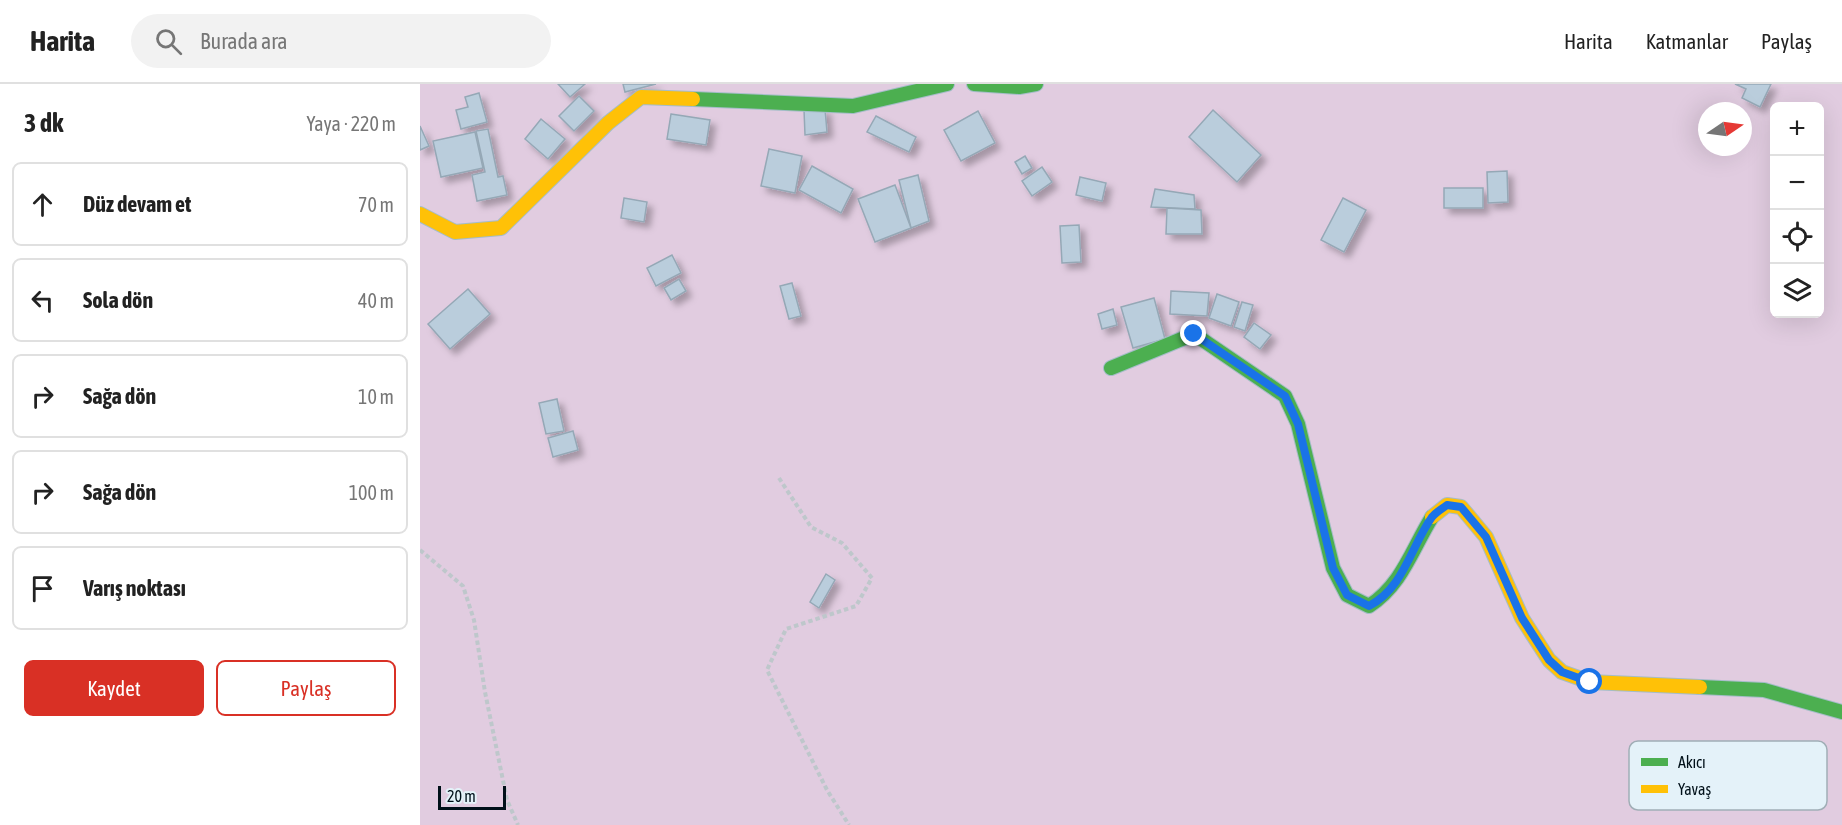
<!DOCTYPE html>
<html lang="tr">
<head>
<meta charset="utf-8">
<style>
	body { margin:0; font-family:"Asap Condensed",sans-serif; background:#f2f2f2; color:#222 }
	.controls { position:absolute; right:18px; top:18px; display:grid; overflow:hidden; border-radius:9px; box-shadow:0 6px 24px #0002 }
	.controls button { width:54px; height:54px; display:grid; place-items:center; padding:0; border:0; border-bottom:2px solid #e0e0e0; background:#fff; color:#222; font:30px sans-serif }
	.compass { position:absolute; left:1278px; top:18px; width:54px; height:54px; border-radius:50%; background:#fff; box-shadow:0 6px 24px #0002; rotate:77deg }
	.scale { position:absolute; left:18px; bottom:15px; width:68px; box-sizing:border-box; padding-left:6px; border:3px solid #001019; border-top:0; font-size:16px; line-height:21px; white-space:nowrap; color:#001019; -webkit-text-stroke:4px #e4f2f9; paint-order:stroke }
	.stop { position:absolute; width:18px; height:18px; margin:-14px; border:4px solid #1a73e8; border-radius:50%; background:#fff }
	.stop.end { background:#1a73e8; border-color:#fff; box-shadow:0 2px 6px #0008 }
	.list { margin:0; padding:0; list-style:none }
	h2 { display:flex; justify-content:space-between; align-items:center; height:78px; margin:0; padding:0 24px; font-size:26px }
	h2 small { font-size:20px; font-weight:400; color:#767676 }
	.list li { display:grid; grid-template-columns:39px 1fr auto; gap:18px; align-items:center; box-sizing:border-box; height:84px; margin:0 12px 12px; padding:0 12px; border:2px solid #e0e0e0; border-radius:9px }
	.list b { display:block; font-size:22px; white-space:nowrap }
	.list em { font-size:20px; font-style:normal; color:#767676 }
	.actions { display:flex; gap:12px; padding:18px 24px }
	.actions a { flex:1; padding:14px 0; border:2px solid #d93025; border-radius:9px; text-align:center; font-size:21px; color:#d93025 }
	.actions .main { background:#d93025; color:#fff }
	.icon { flex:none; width:33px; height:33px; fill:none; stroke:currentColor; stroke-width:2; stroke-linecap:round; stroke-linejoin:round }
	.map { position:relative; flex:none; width:1422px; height:741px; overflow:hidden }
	header { display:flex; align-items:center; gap:36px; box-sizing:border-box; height:84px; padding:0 30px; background:#fff; border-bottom:2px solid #e0e0e0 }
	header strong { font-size:28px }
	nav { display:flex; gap:33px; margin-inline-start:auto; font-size:21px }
	.search { width:420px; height:54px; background:#f2f2f2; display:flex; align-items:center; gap:15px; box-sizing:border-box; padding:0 21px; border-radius:33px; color:#767676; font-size:22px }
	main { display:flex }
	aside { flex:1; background:#fff }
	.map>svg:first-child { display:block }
</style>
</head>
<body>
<header>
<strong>Harita</strong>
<div class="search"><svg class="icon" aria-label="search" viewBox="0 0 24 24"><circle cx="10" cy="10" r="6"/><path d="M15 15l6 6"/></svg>Burada ara</div>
<nav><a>Harita</a><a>Katmanlar</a><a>Paylaş</a></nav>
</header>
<main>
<aside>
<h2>3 dk<small>Yaya · 220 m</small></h2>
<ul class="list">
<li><svg class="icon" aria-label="ahead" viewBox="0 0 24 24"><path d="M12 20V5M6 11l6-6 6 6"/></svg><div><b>Düz devam et</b></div><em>70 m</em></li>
<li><svg class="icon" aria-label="left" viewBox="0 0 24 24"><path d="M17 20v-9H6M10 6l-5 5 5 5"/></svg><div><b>Sola dön</b></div><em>40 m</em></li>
<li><svg class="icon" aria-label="right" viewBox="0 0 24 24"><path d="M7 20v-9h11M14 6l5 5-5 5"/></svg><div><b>Sağa dön</b></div><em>10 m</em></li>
<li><svg class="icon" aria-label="right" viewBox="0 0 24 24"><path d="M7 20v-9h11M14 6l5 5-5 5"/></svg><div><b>Sağa dön</b></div><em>100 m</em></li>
<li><svg class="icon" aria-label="arrive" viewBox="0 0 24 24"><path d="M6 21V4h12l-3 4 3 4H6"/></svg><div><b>Varış noktası</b></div></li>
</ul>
<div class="actions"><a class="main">Kaydet</a><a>Paylaş</a></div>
</aside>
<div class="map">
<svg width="1422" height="741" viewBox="0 0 1422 741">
	<defs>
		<filter id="shadow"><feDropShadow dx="5.5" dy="5.5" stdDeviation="3" flood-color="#0004"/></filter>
	</defs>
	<rect width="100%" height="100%" fill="#cee5f0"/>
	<path fill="#e1cce0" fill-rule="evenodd" d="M0 0H1422V741H0ZM1354 22H1400V230H1354ZM1287 27H1323V63H1287Z"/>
	<g fill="#bacddc" stroke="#95a8b6" stroke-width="1.5" filter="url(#shadow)">
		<polygon points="138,0 165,0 150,13"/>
		<polygon points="203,0 236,0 205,8"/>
		<polygon points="1315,0 1351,0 1340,23 1322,14 1326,5"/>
		<polygon points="59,9 67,38 41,45 36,26 48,23 45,13"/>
		<polygon points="159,12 174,27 154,47 139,32"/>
		<polygon points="405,25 407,48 385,51 384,26"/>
		<polygon points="793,26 841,71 817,98 769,53"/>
		<polygon points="558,27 575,59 541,77 524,46"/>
		<polygon points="251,30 290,36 286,61 247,55"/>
		<polygon points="456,32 496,53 489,68 447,48"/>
		<polygon points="121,35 145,55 128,75 105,55"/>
		<polygon points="0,42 9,62 0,66"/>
		<polygon points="68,45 78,93 83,92 87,111 57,117 52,91 65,88 56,47"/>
		<polygon points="55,48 63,84 21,93 13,57"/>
		<polygon points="349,65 382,72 375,109 341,102"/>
		<polygon points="605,72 612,84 602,90 595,78"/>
		<polygon points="392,82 433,105 421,129 379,106"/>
		<polygon points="622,83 632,98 612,112 602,97"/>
		<polygon points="1087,87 1088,118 1068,119 1067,88"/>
		<polygon points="498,91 509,137 491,144 479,96"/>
		<polygon points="660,93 686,99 682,117 656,111"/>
		<polygon points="475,101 491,144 455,158 438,115"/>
		<rect x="1024" y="104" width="39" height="20"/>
		<polygon points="735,105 774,111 775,125 731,123"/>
		<polygon points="204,114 227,118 224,138 201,134"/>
		<polygon points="923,114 946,126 924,168 901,156"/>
		<polygon points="747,124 781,126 782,150 746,150"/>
		<polygon points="659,141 661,178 642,179 640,142"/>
		<polygon points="252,171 261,189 236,202 227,184"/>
		<polygon points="259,195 266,207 251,216 244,204"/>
		<polygon points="372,199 381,232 369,235 360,202"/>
		<polygon points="48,205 70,230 30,265 8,240"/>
		<polygon points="751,207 789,209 787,232 750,230"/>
		<polygon points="797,210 819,218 811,242 789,234"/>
		<polygon points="734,214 745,255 713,264 701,223"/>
		<polygon points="822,218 833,221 825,247 814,243"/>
		<polygon points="693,225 697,241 682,245 678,230"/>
		<polygon points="834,239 851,251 840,265 824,253"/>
		<polygon points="137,315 144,347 126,350 119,319"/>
		<polygon points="153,347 158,366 133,373 128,354"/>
		<polygon points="406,490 415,496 399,524 390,518"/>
	</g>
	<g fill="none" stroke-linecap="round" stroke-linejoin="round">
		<g stroke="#a4bdc8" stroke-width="16">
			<g id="fast">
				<polyline points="554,0 599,3 616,0"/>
				<polyline points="273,15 433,22 527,0"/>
				<path d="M691 284 774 250 865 312 878 340 913 484 927 511 949 522C982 501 992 465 1012 433"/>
				<polyline points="1280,603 1344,606 1422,628"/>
			</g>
		</g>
		<g stroke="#a4bdc8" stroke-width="16">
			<g id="slow">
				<polyline points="0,130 35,148 81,144 188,39 221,13 273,15"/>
				<polyline points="1012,433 1027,421 1041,423 1066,453 1102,534 1129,576 1142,588 1170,598 1280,603"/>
			</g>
		</g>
		<g stroke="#bec7cb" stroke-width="4" stroke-dasharray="4.5 3" stroke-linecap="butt">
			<polyline points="359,394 391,443 422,459 452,494 436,522 366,545 347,586 407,706 429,741"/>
			<polyline points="0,466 43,502 54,536 65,608 87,716 98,741"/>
		</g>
		<use href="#fast" stroke="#4caf50" stroke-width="14"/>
		<use href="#slow" stroke="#ffc107" stroke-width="14"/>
	</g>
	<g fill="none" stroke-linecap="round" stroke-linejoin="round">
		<path stroke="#1a73e8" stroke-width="8" d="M774 250 865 312 878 340 913 484 927 511 949 522C984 504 991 462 1012 433 1016 428 1022 425 1027 421L1041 423 1066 453 1102 534 1129 576 1142 588 1170 598"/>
	</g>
	<rect x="1209" y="657" width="198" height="69" rx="9" fill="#e4f2f9" stroke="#a0aeb6" stroke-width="1.5"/>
	<rect x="1221" y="674" width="27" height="8" fill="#4caf50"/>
	<rect x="1221" y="701" width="27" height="8" fill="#ffc107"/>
	<g font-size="16" fill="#001019">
		<text x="1258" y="684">Akıcı</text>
		<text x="1258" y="711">Yavaş</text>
	</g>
</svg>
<div class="controls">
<button>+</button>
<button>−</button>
<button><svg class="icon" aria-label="locate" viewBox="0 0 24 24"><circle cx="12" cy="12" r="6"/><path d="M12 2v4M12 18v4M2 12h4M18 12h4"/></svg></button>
<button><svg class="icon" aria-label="layers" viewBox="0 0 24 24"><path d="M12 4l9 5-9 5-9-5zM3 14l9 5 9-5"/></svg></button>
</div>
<svg class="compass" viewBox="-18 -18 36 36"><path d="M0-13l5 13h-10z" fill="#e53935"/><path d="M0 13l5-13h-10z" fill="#767676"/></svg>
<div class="scale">20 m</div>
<div class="stop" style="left:1170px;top:598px"></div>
<div class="stop end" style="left:774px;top:250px"></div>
</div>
</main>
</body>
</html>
